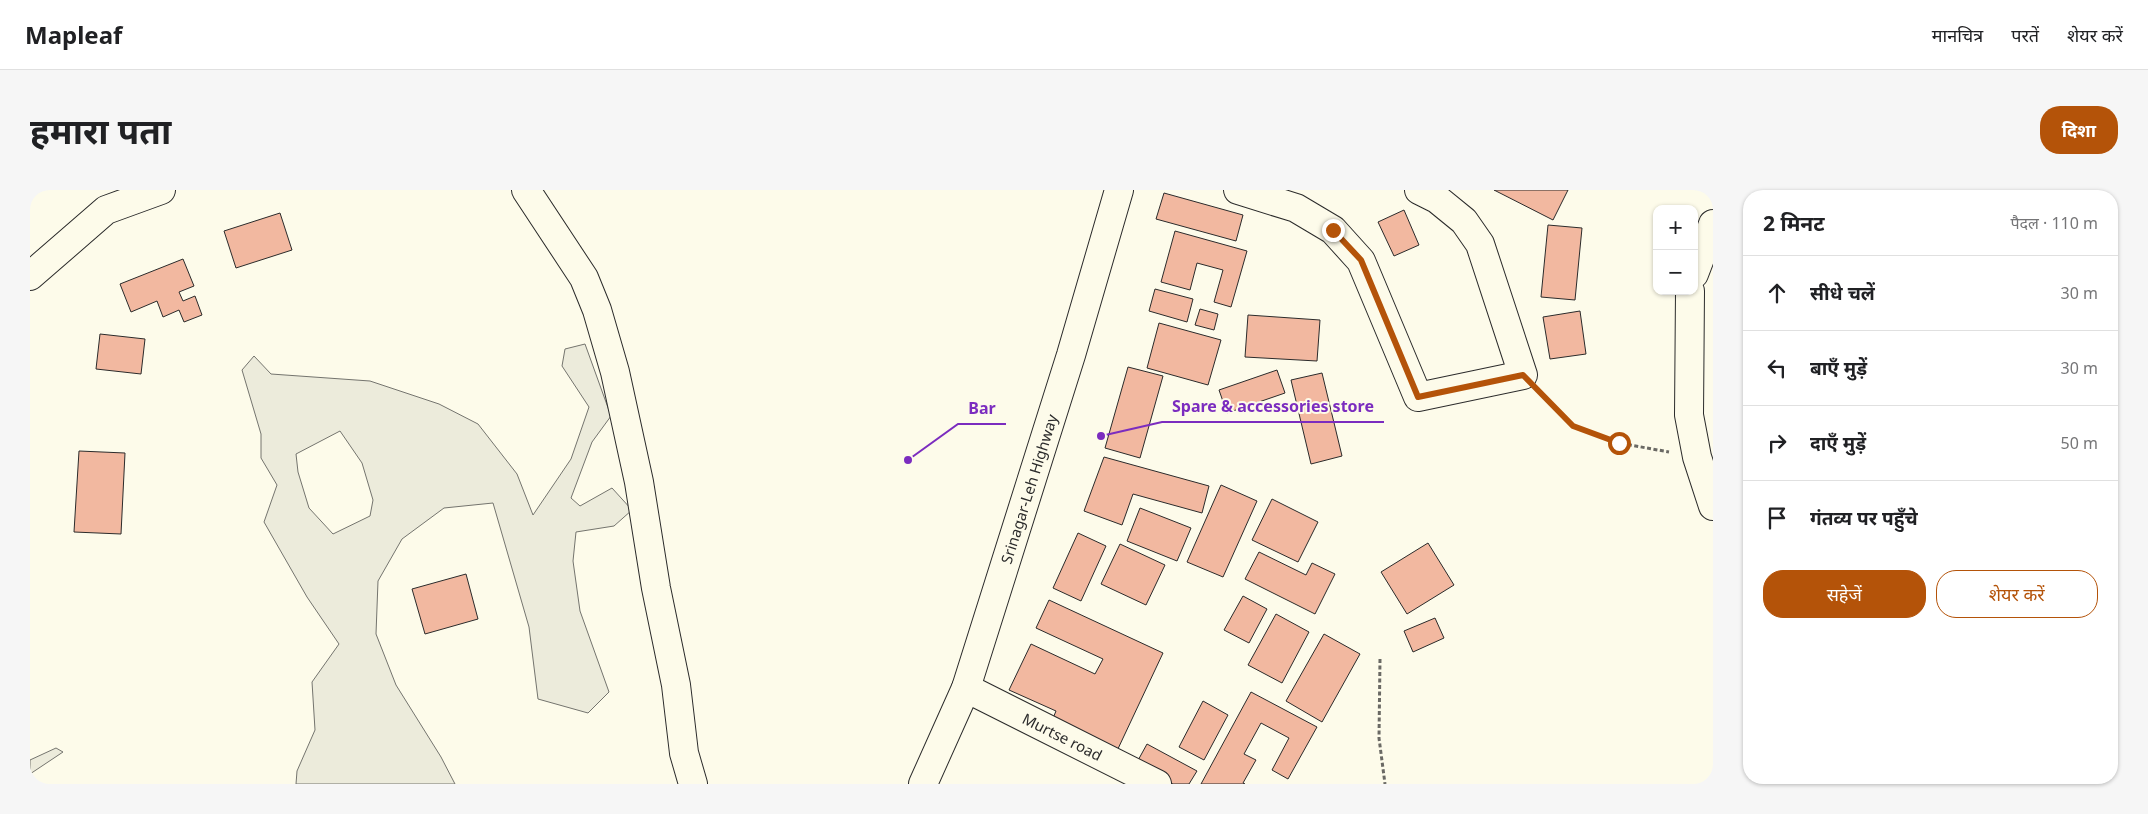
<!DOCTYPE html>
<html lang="hi">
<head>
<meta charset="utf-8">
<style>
	body { margin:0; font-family:"Noto Sans","Noto Sans Devanagari",sans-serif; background:#f6f6f6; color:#202124 }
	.controls { position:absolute; right:15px; top:15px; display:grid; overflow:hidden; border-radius:10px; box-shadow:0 1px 4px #0004 }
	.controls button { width:45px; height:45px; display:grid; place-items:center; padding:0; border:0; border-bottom:1px solid #e0e0e0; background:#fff; color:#202124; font:25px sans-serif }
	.stop { position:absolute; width:15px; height:15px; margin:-11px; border:4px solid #b45309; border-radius:50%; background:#fff }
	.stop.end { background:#b45309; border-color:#fff; box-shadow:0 1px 5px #0008 }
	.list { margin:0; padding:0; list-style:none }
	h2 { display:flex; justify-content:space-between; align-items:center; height:65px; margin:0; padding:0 20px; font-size:21px }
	h2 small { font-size:16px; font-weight:400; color:#757577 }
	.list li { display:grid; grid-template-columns:32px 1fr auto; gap:15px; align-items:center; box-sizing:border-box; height:75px; padding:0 20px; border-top:1px solid #e0e0e0 }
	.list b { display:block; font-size:19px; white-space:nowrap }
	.list em { font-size:16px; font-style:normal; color:#757577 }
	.actions { display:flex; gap:10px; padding:15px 20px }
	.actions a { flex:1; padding:11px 0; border:1px solid #b45309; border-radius:20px; text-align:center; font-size:18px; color:#b45309 }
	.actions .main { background:#b45309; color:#fff }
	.icon { flex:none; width:28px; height:28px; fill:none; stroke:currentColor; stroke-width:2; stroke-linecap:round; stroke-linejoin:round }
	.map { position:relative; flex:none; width:1683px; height:594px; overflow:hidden; border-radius:20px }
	header { display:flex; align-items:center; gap:30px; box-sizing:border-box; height:70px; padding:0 25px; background:#fff; border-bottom:1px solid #e0e0e0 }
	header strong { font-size:24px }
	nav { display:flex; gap:28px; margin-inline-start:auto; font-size:18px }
	.intro { display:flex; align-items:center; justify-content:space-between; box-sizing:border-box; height:120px; padding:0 30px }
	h1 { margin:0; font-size:35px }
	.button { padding:12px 22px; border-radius:20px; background:#b45309; color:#fff; font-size:18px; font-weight:700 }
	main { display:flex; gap:30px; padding:0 30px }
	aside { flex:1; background:#fff; border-radius:20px; box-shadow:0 1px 4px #0004 }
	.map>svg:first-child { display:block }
</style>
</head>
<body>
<header>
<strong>Mapleaf</strong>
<nav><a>मानचित्र</a><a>परतें</a><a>शेयर करें</a></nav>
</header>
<div class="intro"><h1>हमारा पता</h1><a class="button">दिशा</a></div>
<main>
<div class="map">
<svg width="1683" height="594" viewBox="0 0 1683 594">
	<rect width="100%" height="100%" fill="#fdfbea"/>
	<g fill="#ecebdb" stroke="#74746e" fill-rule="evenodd">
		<path d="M555 154 581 226 562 252 541 308 550 316 582 298 602 320 584 336 546 342 543 371 550 421 579 502 558 523 508 509 499 437 463 313 414 318 372 349 348 391 346 444 366 495 411 567 425 594H266L267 581 285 540 282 492 309 454 277 407 234 332 247 295 231 268V244L212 180 224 166 241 184 340 191 409 214 448 234 487 284 503 325 541 269 559 217 532 176 535 159ZM310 241 332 273 343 310 340 326 303 344 279 318 268 282 266 264Z"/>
		<polygon points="26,558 33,562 0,584 0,570"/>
	</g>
	<g fill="#f2b8a0" stroke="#2b2b2b">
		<polygon points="1464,0 1538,0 1523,30"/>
		<polygon points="1134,3 1213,25 1206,51 1126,29"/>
		<polygon points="1374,20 1389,55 1364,66 1348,32"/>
		<polygon points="250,23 262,60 206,78 194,41"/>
		<polygon points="1518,35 1552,38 1545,110 1511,107"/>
		<polygon points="1145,41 1217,61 1201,117 1184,112 1193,80 1167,73 1160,100 1131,92"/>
		<polygon points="153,69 164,96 149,102 153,111 165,106 172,125 154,132 149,120 133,127 127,111 101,122 90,94"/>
		<polygon points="1125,99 1163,109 1157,132 1119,121"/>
		<polygon points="1170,119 1188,124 1184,140 1165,135"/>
		<polygon points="1550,121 1556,164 1520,169 1513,127"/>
		<polygon points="1218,125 1290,130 1287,171 1215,167"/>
		<polygon points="1129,133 1191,150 1178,195 1117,178"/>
		<polygon points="70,144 115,149 111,184 66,179"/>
		<polygon points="1098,177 1133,186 1110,268 1075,258"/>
		<polygon points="1247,180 1255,203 1197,223 1189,200"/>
		<polygon points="1292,183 1312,266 1281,274 1261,190"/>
		<polygon points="49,261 95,263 91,344 44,342"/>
		<polygon points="1074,267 1179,296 1172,323 1103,304 1092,335 1054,321"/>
		<polygon points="1191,295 1227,311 1193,387 1157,372"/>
		<polygon points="1242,309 1288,332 1268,372 1222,350"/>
		<polygon points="1110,318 1161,338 1147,371 1097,351"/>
		<polygon points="1048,343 1076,356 1051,411 1023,398"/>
		<polygon points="1398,353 1424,395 1377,424 1351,382"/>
		<polygon points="1090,354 1135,375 1116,415 1071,394"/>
		<polygon points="1229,362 1276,385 1282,373 1305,384 1285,424 1215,389"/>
		<polygon points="436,384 448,429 395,444 382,399"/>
		<polygon points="1213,406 1237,419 1219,453 1194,440"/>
		<polygon points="1019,410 1133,463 1086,563 1021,533 1026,521 979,500 1001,454 1065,484 1073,469 1006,438"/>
		<polygon points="1246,424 1279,442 1252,493 1218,475"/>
		<polygon points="1405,428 1414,448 1383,462 1374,441"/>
		<polygon points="1294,444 1330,464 1292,532 1256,511"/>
		<polygon points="1221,502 1287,537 1258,589 1242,580 1259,548 1231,533 1214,564 1226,570 1213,593 1215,594 1171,594"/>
		<polygon points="1173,511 1198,525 1174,570 1149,557"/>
		<polygon points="1117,554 1167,581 1159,594 1143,594 1106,574"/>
	</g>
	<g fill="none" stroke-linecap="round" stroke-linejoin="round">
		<g stroke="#2b2b2b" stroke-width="30">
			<g id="minor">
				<polyline points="496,0 554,88 567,120 585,182 609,292 626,398 646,495 654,563 663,594"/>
				<polyline points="1208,0 1266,18 1303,40 1331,71 1388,207 1493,185 1450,54 1434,31 1407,9 1389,0"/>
				<polyline points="1664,84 1683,34"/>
				<polyline points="0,86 76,20 131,0"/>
				<polyline points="1660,101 1659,225 1667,267 1683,316"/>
				<path id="s1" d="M936 498 1127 594"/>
			</g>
		</g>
		<g stroke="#2b2b2b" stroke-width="30">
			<g id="highway">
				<path id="s2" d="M893 594 936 498 1041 165 1089 0"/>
			</g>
		</g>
		<g stroke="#6a6964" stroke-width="3" stroke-dasharray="4 2.5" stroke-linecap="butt">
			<polyline points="1511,203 1543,236 1589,253 1639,262"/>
			<polyline points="1350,469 1349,548 1355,594"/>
		</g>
		<use href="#minor" stroke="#fdfbea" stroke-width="28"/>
		<use href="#highway" stroke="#fdfbea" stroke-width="28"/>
	</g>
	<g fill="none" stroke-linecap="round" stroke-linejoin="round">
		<polyline stroke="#b45309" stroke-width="6" points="1303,40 1331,70 1388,207 1493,185 1543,236 1589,253"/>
	</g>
	<g text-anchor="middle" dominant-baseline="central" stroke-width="4" stroke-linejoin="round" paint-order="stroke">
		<g font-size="15" fill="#2b2b2b" stroke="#fdfbea">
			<text stroke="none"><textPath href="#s2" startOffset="314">Srinagar-Leh Highway</textPath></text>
			<text stroke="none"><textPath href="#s1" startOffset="108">Murtse road</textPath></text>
		</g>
	</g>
	<path fill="none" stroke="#7b2cbf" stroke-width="2" d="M1071 246L1132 232H1354M878 270L928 234H976"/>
	<g fill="#7b2cbf" stroke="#fdfbea" stroke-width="2">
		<circle cx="1071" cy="246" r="5"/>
		<circle cx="878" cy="270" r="5"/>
	</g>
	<g font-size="16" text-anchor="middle" font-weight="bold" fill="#7b2cbf" stroke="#fdfbea" stroke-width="4" stroke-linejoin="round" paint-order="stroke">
		<text x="1243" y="222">Spare &amp; accessories store</text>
		<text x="952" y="224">Bar</text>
	</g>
</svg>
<div class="controls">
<button>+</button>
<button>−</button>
</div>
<div class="stop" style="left:1589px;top:253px"></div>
<div class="stop end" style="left:1303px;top:40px"></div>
</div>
<aside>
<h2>2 मिनट<small>पैदल · 110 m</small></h2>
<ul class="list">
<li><svg class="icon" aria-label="ahead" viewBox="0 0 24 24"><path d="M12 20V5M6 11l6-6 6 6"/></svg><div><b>सीधे चलें</b></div><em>30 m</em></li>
<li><svg class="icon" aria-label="left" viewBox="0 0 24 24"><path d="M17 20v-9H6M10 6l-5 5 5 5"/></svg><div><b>बाएँ मुड़ें</b></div><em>30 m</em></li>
<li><svg class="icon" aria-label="right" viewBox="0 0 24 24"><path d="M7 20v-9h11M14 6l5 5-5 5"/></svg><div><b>दाएँ मुड़ें</b></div><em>50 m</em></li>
<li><svg class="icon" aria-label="arrive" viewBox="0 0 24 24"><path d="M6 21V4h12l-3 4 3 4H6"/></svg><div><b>गंतव्य पर पहुँचे</b></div></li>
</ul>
<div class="actions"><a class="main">सहेजें</a><a>शेयर करें</a></div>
</aside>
</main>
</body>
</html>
